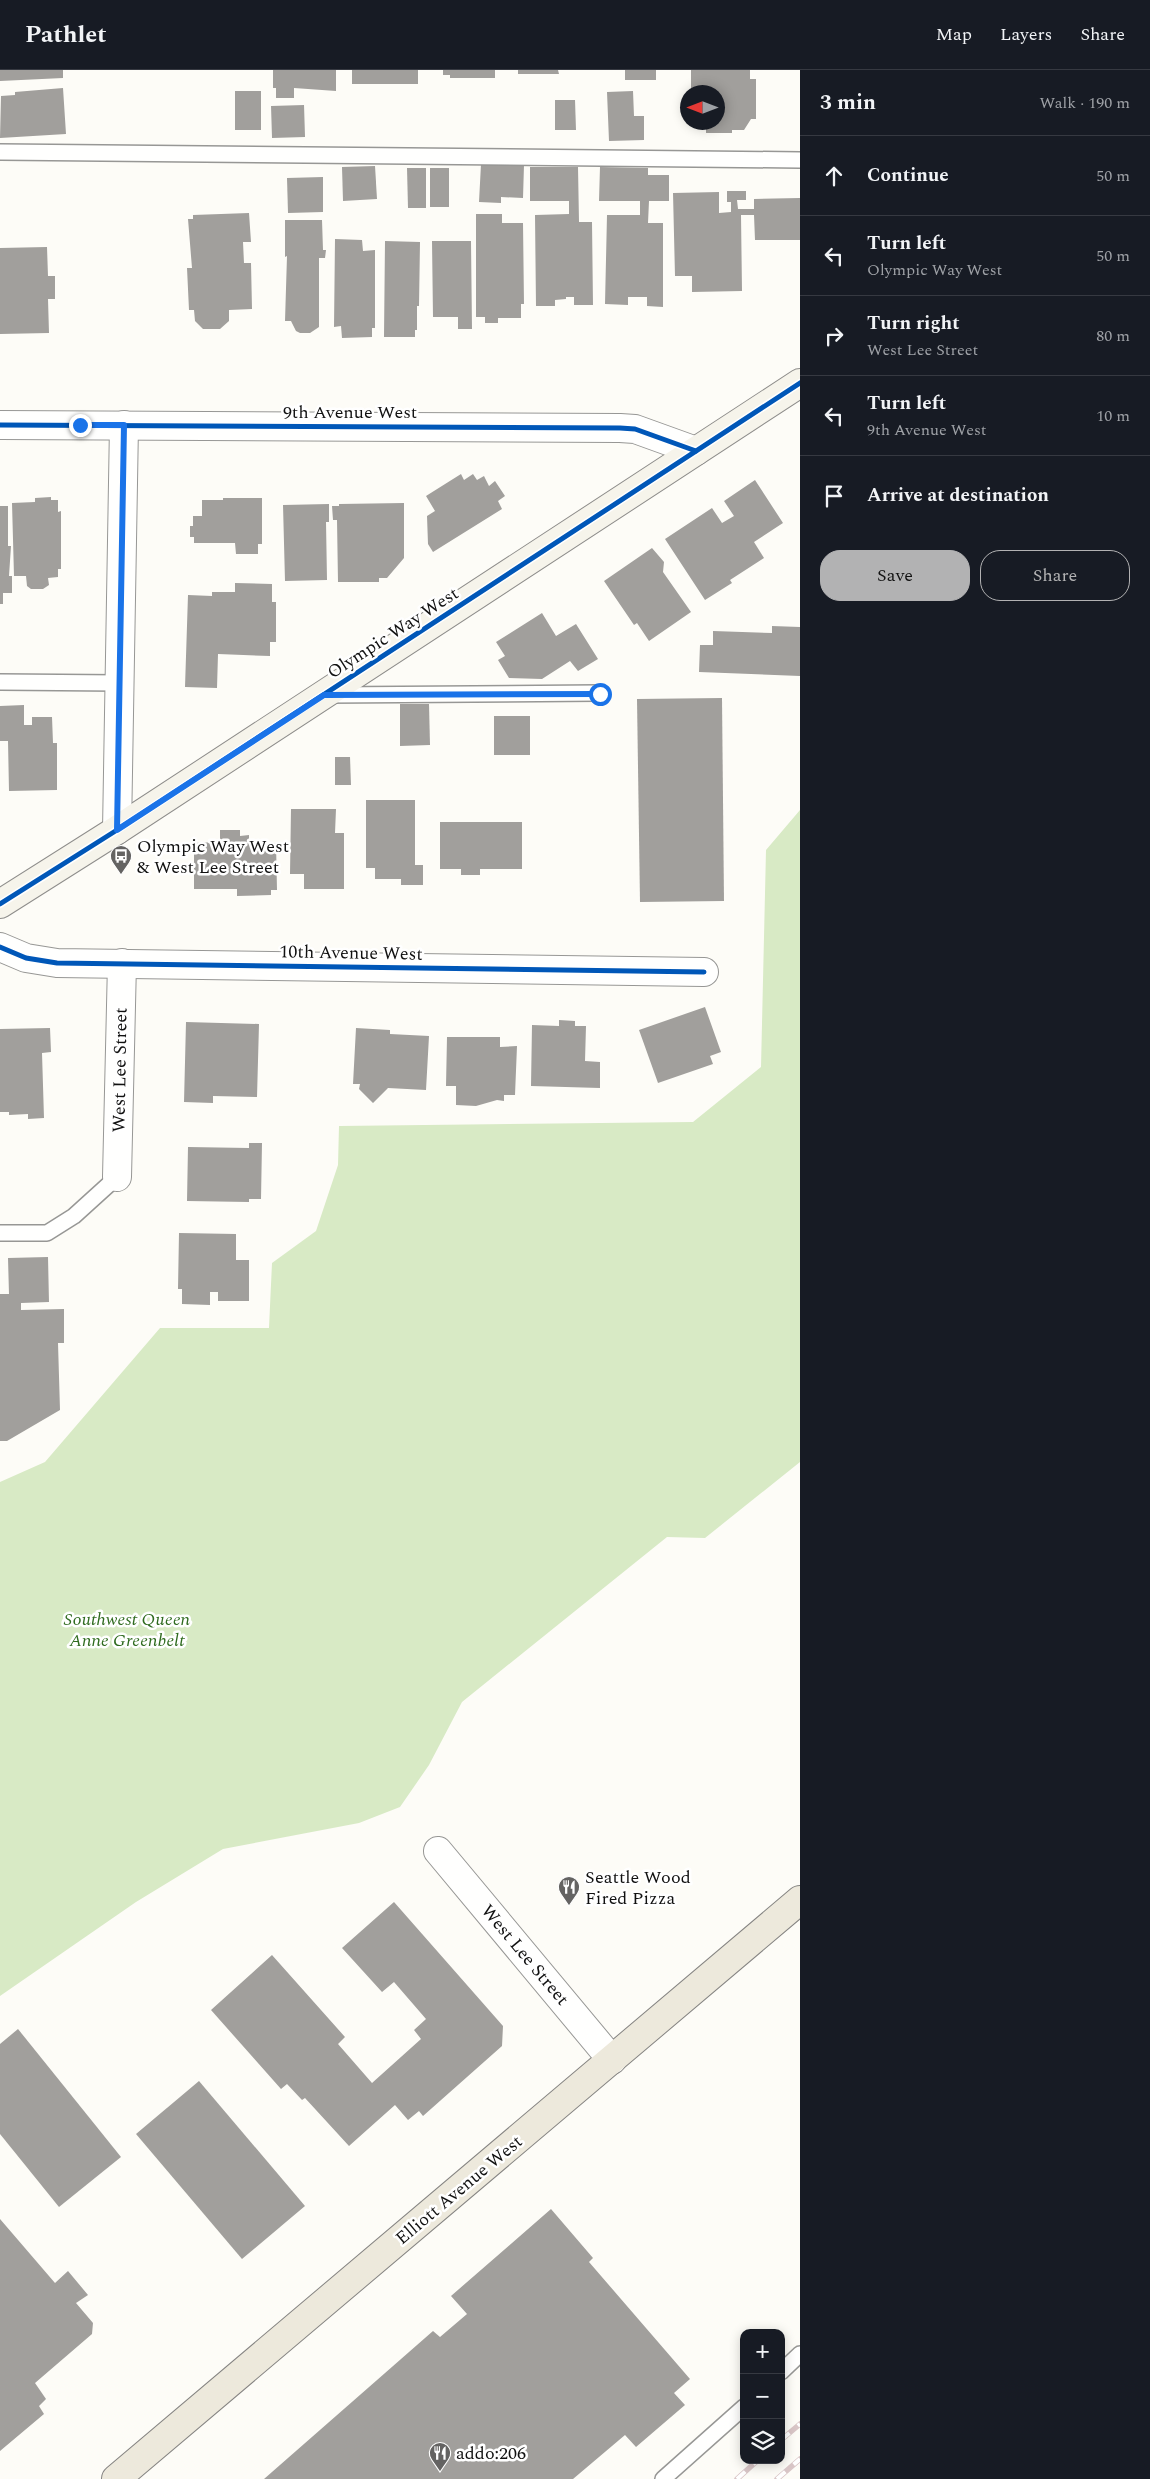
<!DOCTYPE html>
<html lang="en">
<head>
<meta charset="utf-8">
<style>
	body { margin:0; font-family:Spectral,serif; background:#20242c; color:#f1f3f6 }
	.controls { position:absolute; right:15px; bottom:15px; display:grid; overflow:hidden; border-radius:10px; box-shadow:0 2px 12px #0003 }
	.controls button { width:45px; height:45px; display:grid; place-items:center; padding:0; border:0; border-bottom:1px solid #363941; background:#171b24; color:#f1f3f6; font:25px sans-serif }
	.compass { position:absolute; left:680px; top:15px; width:45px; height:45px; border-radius:50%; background:#171b24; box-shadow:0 2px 12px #0003; rotate:270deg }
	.stop { position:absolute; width:15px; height:15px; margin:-11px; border:4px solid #1a73e8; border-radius:50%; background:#fff }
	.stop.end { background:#1a73e8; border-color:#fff; box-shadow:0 1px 5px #0008 }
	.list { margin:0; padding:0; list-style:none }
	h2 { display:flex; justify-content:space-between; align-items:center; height:65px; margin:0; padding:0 20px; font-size:21px }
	h2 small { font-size:16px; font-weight:400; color:#9ea1a6 }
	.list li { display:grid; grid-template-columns:32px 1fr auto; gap:15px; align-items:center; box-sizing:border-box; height:80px; padding:0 20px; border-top:1px solid #363941 }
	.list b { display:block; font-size:19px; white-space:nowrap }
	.list p { margin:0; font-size:16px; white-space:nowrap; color:#9ea1a6 }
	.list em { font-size:16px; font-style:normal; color:#9ea1a6 }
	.actions { display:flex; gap:10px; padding:15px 20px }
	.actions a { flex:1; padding:11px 0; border:1px solid #b2b2b3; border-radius:20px; text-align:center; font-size:18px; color:#b2b2b3 }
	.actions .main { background:#b2b2b3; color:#111 }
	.icon { flex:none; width:28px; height:28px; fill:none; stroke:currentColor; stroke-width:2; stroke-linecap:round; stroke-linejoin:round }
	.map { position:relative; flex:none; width:800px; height:2409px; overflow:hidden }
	header { display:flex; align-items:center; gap:30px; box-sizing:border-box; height:70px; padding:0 25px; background:#171b24; border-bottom:1px solid #363941 }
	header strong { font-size:24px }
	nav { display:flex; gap:28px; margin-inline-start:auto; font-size:18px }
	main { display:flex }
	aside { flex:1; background:#171b24 }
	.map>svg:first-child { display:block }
</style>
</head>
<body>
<header>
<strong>Pathlet</strong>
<nav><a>Map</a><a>Layers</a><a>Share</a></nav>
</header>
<main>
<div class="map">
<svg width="800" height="2409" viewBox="0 0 800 2409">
	<rect width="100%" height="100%" fill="#fdfcf7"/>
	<polygon fill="#d8eac5" points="800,740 800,1392 705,1468 667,1467 462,1632 429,1695 400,1737 359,1753 223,1779 136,1832 0,1926 0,1412 45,1392 160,1258 269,1258 272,1193 316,1161 338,1095 339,1056 693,1052 761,997 766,780"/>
	<g fill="#a19f9c">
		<polygon points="0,0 63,0 63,8 0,11"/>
		<polygon points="273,0 336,0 336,21 294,18 294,28 276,28 276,18 273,18"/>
		<rect x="352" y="0" width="66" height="14"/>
		<polygon points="443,0 495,0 495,8 450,8 450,5 443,5"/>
		<polygon points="518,0 558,0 559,4 518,4"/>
		<rect x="625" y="0" width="31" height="10"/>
		<polygon points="691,0 750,0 750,9 756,9 756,49 751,49 744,60 732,60 732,63 706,63 706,54 691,54 691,52 718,52 718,22 691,22"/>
		<polygon points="63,18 66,64 0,68 1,26 15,25 15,22"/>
		<rect x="235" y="21" width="26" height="39"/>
		<polygon points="633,21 634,46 644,46 644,70 609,71 607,22"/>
		<polygon points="555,30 575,30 576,60 555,60"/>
		<polygon points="304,35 305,67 272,68 271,36"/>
		<polygon points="481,94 524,95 523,128 501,127 501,133 479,132"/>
		<polygon points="375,96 377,129 343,131 342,97"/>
		<polygon points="530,97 578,97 579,152 592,152 593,235 574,235 574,227 566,227 566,229 555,230 555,236 536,236 535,145 569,144 569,131 530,131"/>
		<polygon points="600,97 648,98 648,105 669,105 669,131 649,131 648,153 663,153 663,237 647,236 647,227 628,227 628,235 605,234 607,145 640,145 640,131 599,131"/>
		<polygon points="407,98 426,98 426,138 408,138"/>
		<rect x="430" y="98" width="19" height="39"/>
		<polygon points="323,107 323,142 288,143 287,108"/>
		<polygon points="727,121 746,121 746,130 737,130 738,139 754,139 754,129 800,128 800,170 755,170 754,145 741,145 742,221 692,222 692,206 675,206 673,123 719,122 719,143 731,142 731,132 727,132"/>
		<polygon points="249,143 251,172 243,172 244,193 251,193 252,239 229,240 229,251 220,259 203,259 195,251 194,240 189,240 187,198 192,198 188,149 193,149 193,145"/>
		<polygon points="476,144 502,144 502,153 523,153 524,234 521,234 521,248 498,248 498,253 485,253 485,247 476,247"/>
		<polygon points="285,150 322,150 323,180 326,180 325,188 319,188 319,257 310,263 300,263 296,261 291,251 285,251 287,186 285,187"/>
		<polygon points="335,169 362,170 363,181 375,180 375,258 372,258 372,267 342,268 341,256 334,257"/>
		<polygon points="385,171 420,172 419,236 417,236 417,260 415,260 415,267 384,267"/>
		<polygon points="432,171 471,171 472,259 458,259 458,247 433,247"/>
		<polygon points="47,177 48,206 55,206 55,229 48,229 49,263 0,264 0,178"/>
		<polygon points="461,404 464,410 473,404 477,410 484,406 489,416 495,411 505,426 498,431 502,439 433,482 428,474 427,446 435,441 426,426"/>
		<polygon points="755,410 783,453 754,472 764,488 730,510 732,513 705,530 665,469 712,438 722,453 734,446 724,431"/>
		<polygon points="51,427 51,430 58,430 58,442 61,441 61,499 58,499 58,507 48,508 49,515 43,519 31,519 27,516 26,506 14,506 12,433 35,432 35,428"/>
		<polygon points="223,428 262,428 262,474 258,474 258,484 236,484 235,473 194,473 194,467 190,467 190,456 193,456 193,446 202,446 202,430 223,430"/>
		<polygon points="404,433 404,488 387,508 379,508 379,512 338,512 337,450 333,450 332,436 339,436 339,434"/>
		<polygon points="329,434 329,452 326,452 327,510 285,511 283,435"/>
		<polygon points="0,436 8,436 8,476 11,476 9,506 12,506 12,523 3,523 3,534 0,534"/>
		<polygon points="652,478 664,492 663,502 691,542 649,571 637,553 634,555 604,511"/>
		<polygon points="235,513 272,514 272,532 276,532 276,572 270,572 270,586 218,584 217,618 185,617 188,525 212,526 212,522 235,522"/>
		<polygon points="542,543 556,566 576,554 598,589 578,601 570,591 542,609 509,608 498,590 505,586 496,572"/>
		<polygon points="772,556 800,557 800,606 699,602 700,575 713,575 713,561 772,563"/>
		<polygon points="722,628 724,831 640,832 637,629"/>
		<polygon points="400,634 429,634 430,675 400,676"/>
		<polygon points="24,635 24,655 32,655 32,647 52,647 53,673 57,673 57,720 9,721 8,671 0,671 0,636"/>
		<rect x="494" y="646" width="36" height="39"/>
		<polygon points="335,687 350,687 351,715 335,715"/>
		<polygon points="366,730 415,730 415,795 423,795 423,815 401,815 401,809 375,809 375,798 366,798"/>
		<polygon points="291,739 336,739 335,763 344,763 344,819 304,819 304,804 290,804"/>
		<polygon points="440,752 522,752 522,799 480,799 480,805 461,805 461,799 440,799"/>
		<polygon points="220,760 240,760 240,766 249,765 249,773 276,773 277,820 271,820 271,825 237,826 237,819 194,819 194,773 220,772"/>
		<polygon points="705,937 721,982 710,986 713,994 658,1013 639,960"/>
		<polygon points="559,950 575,951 575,956 586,956 585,991 600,992 600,1018 531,1016 532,955 559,956"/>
		<polygon points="186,952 259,954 257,1027 213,1026 213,1033 184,1032"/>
		<polygon points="50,958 51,982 42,983 44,1048 28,1049 28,1044 9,1045 9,1042 0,1042 0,959"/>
		<polygon points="356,958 390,960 390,964 429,966 426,1020 388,1018 373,1033 359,1019 360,1014 353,1014"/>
		<polygon points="447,967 500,967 500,977 517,976 515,1025 504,1025 504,1031 497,1030 476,1036 456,1035 456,1016 446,1016"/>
		<polygon points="249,1073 262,1073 261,1129 249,1129 249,1132 187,1131 188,1077 249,1078"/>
		<polygon points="179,1163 236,1164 236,1190 249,1190 249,1231 218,1231 218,1222 210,1222 210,1235 182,1234 182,1219 178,1219"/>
		<polygon points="48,1187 49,1232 21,1233 21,1240 64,1239 64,1273 58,1273 60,1340 7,1371 0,1371 0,1224 9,1224 8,1188"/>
		<polygon points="394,1832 503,1956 502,1976 423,2046 419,2041 408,2050 395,2035 349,2076 305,2028 302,2030 287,2014 281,2019 211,1940 272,1885 345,1967 338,1974 372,2013 421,1969 414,1960 426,1949 394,1912 382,1922 342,1878"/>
		<polygon points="18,1959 121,2087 59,2137 0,2064 0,1974"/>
		<polygon points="199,2011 305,2136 242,2189 136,2064"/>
		<polygon points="551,2139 593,2188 589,2192 690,2309 674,2323 685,2335 636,2377 625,2365 573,2409 264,2409 433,2261 440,2267 467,2244 451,2226"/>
		<polygon points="0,2149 55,2213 68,2201 88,2225 76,2233 93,2253 92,2264 35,2313 46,2329 39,2336 44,2344 0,2381"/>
	</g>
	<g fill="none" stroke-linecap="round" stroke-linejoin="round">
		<g stroke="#979795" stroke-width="18">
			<g id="lane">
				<polyline points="0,82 800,90"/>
				<polyline points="0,612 119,613"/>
				<polyline points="328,625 599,623"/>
				<polyline points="0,1163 47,1163 74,1146 117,1107"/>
				<polyline points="781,2302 800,2284"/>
				<polyline points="663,2409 744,2337"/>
			</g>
		</g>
		<g stroke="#979795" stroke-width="30">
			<g id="street">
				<polyline points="0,355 620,358 635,359 696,381"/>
				<polyline points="117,760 124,355"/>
				<polyline points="0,877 26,888 57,893 704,902"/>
				<polyline points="117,1107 122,893"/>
				<polyline points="438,1781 612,1990"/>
			</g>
		</g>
		<g stroke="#8e8d8b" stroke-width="30">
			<polyline id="secondary" points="0,834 117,760 800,313"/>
		</g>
		<g stroke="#858482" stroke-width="30">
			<polyline id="primary" points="116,2409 800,1830"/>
		</g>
		<use href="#lane" stroke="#fffffe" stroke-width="15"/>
		<use href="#street" stroke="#fffffe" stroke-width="28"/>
		<use href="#secondary" stroke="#f6f4eb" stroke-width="28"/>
		<use href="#primary" stroke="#ede9dc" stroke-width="28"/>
		<g stroke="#d9c6c7" stroke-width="5.5">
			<g id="rail">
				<polyline points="781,2370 800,2354"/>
				<polyline points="737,2409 758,2390"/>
				<polyline points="777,2409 800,2389"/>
			</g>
		</g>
		<use href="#rail" stroke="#fff" stroke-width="4" stroke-dasharray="11" stroke-linecap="butt"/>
		<g stroke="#fff" stroke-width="8">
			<g id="cycleway">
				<polyline points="0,355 620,358 635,359 696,381"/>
				<polyline points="0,834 117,760 800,313"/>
				<polyline points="0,877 26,888 57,893 704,902"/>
			</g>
		</g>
		<use href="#cycleway" stroke="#0057b8" stroke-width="5"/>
	</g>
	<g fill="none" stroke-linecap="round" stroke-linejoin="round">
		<polyline stroke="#1a73e8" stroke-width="6" points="80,355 124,355 117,760 324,625 600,624"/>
	</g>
	<defs>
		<g id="bus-pin" transform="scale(1.125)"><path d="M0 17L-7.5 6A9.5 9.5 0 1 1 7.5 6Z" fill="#646362" stroke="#fff"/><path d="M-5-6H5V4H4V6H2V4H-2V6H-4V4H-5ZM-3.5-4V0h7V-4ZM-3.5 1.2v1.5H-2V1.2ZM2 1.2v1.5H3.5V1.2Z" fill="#fff"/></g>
		<g id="restaurant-pin" transform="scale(1.125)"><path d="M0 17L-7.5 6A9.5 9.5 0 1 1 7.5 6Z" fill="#646362" stroke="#fff"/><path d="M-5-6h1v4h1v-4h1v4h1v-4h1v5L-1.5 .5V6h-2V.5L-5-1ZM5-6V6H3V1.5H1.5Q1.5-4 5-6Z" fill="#fff"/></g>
	</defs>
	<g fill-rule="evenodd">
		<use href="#bus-pin" x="121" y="786"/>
		<use href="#restaurant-pin" x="569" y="1817"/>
		<use href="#restaurant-pin" x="440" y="2383"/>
	</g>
	<g text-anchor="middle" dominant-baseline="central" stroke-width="5" stroke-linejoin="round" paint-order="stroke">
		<g font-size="18" fill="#111" stroke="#fff">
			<text x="350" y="342">9th Avenue West</text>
			<text transform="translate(393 563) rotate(-33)">Olympic Way West</text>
			<text transform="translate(351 883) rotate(1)">10th Avenue West</text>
			<text transform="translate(120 1000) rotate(-89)">West Lee Street</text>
			<text transform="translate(525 1885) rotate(50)">West Lee Street</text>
			<text transform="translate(459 2120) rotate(-40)">Elliott Avenue West</text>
		</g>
		<g font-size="18" fill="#111" stroke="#fff" text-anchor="start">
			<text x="137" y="776">Olympic Way West<tspan x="137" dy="21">&amp; West Lee Street</tspan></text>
			<text x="585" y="1807">Seattle Wood<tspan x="585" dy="21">Fired Pizza</tspan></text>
			<text x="456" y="2383">addo:206</text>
		</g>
		<g font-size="18" font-style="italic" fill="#2f6b1f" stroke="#fff">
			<text x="127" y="1549">Southwest Queen<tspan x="127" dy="21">Anne Greenbelt</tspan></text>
		</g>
	</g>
</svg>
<div class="controls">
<button>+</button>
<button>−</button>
<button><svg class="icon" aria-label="layers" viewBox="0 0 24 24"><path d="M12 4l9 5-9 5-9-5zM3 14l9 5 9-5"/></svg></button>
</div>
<svg class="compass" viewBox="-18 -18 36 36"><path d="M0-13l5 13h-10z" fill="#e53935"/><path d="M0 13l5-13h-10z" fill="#9ea1a6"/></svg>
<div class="stop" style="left:600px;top:624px"></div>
<div class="stop end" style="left:80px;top:355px"></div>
</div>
<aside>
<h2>3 min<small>Walk · 190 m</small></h2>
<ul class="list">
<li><svg class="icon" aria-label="ahead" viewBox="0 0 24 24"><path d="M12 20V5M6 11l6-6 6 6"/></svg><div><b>Continue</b></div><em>50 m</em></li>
<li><svg class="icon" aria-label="left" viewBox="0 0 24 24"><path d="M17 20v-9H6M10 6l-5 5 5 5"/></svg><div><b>Turn left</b><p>Olympic Way West</p></div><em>50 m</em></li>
<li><svg class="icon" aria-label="right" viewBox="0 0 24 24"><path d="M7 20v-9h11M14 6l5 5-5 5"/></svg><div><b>Turn right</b><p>West Lee Street</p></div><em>80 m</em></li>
<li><svg class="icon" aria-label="left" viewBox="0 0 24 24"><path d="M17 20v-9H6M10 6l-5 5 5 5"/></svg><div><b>Turn left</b><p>9th Avenue West</p></div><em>10 m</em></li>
<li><svg class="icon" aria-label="arrive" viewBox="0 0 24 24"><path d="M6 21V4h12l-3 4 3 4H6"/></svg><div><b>Arrive at destination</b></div></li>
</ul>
<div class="actions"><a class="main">Save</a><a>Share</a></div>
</aside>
</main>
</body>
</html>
